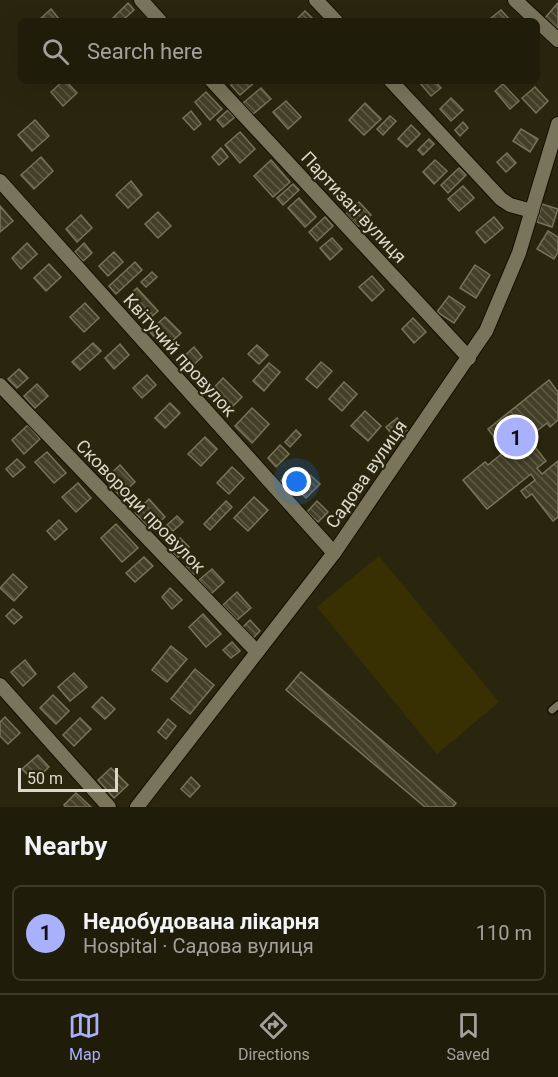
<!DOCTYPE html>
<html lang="en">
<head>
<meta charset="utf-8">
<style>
	body { margin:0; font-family:Roboto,sans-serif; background:#282513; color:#f1f3f6 }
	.scale { position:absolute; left:18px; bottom:15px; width:100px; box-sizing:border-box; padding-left:6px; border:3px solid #dbd9cb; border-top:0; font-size:16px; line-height:21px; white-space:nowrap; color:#dbd9cb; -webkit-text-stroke:4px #2a260e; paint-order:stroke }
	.you { position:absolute; left:297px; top:482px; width:21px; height:21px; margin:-15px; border:4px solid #fff; border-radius:50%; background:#1a73e8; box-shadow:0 0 0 9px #1a73e833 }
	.badge { display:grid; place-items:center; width:39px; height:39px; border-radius:50%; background:#a9b0fc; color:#111; font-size:20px; font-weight:700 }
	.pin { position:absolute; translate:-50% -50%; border:3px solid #fff; box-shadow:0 2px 6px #0006 }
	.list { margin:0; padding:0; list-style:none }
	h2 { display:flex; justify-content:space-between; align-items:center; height:78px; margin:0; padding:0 24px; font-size:26px }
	h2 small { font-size:20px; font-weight:400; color:#a2a19c }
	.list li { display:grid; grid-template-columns:39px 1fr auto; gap:18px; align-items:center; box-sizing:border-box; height:96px; margin:0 12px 12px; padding:0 12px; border:2px solid #3d3a2b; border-radius:9px }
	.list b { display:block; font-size:22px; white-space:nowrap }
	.list p { margin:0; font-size:20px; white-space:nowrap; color:#a2a19c }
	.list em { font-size:20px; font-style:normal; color:#a2a19c }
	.icon { flex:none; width:33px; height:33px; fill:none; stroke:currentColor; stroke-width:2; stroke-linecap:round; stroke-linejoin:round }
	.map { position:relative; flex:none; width:558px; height:807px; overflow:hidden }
	.search { position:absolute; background:#201c0a; box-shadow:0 6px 24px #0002; left:18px; right:18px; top:18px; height:66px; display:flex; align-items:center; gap:15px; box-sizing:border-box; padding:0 21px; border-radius:9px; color:#a2a19c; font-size:22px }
	.sheet { height:186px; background:#201c0a }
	nav { display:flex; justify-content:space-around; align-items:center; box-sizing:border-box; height:84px; border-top:2px solid #3d3a2b; background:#201c0a; font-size:16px; color:#a2a19c }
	nav a { display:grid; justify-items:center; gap:3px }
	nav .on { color:#a9b0fc }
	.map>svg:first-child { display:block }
</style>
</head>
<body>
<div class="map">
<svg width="558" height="807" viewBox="0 0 558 807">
	<defs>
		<pattern id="building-back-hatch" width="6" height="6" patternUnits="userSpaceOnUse" patternTransform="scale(1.5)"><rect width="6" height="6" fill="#444028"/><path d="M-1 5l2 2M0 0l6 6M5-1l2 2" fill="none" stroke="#5e5b46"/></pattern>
	</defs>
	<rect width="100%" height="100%" fill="#2a260e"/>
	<polygon fill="#383002" points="379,556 499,702 437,754 317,607"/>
	<g fill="url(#building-back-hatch)" stroke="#78735a" stroke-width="1.5">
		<polygon points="128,3 134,10 122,21 110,21"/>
		<polygon points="558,3 558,29 545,18"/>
		<polygon points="51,9 59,19 57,21 42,21 40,19"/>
		<polygon points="501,10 511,21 494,21 491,18"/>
		<polygon points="305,11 315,21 295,21"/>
		<polygon points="63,81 66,81 77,93 63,106 51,92"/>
		<polygon points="236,81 255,81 255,82 240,95 231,85"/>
		<polygon points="422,81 435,81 441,88 431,96 420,83"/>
		<polygon points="503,84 519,101 510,109 495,91"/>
		<polygon points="535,87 548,101 536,113 522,98"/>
		<polygon points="261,88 271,99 253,114 243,103"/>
		<polygon points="206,92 222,109 210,120 195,102"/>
		<polygon points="451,98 463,110 451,121 440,109"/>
		<polygon points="286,101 301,117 288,129 273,112"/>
		<polygon points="365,103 381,119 364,135 349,120"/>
		<polygon points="228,110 235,117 223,127 217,120"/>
		<polygon points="191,111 201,124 194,130 183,118"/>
		<polygon points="390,116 396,121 383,135 377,129"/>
		<polygon points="35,120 49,136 32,151 18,135"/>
		<polygon points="463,122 468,128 460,136 455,130"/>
		<polygon points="411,125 420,134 407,147 398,139"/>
		<polygon points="521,129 538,139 530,152 513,141"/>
		<polygon points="240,132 255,149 240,163 225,145"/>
		<polygon points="429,139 434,144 423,155 418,150"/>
		<polygon points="221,148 228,157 219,165 212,157"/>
		<polygon points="507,153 516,163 506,172 497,162"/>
		<polygon points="41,157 53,171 34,189 21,175"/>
		<polygon points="271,160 290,182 273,197 254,176"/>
		<polygon points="435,160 447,171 434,184 423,172"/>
		<polygon points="459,168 466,175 448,193 441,185"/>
		<polygon points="131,181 142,195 128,208 116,195"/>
		<polygon points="293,184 299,190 283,205 277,198"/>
		<polygon points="463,186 474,198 459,211 448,199"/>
		<polygon points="299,198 316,217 305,227 288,208"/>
		<polygon points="359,202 371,215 358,227 346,214"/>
		<polygon points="542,204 558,209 552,227 537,222"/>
		<polygon points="0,206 13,221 0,232"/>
		<polygon points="158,212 171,226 158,238 145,224"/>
		<polygon points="81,215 92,228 77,242 66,229"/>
		<polygon points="325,217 333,226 317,241 309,232"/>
		<polygon points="494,217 503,228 485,243 476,232"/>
		<polygon points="548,231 558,237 558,252 554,259 537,249"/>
		<polygon points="332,238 342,249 330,260 320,248"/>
		<polygon points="27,243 37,254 21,269 12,258"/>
		<polygon points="84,243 92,253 83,261 75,252"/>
		<polygon points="114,252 123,262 108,276 99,266"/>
		<polygon points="135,262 142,270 116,294 109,286"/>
		<polygon points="49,264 61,277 46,291 34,278"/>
		<polygon points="475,265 490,275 476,298 460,288"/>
		<polygon points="152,272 157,277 146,287 141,282"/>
		<polygon points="372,276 384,290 372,301 359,287"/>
		<polygon points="137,288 158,311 147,321 126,298"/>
		<polygon points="449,296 465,307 454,323 437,312"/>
		<polygon points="85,303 99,318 84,332 70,317"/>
		<polygon points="165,317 181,333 165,348 149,331"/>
		<polygon points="413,318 426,332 414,343 402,329"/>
		<polygon points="93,343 101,351 80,370 72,362"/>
		<polygon points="120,344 129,355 114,369 105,358"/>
		<polygon points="257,345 268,355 259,364 248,354"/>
		<polygon points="194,347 202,357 189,369 181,359"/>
		<polygon points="321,362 332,371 317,388 306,379"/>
		<polygon points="269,363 280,372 264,391 253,381"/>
		<polygon points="19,369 28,378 17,388 8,379"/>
		<polygon points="147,375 156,385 142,398 133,388"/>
		<polygon points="223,378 242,397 226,413 207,395"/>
		<polygon points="549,380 558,392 558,420 550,427 547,423 528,438 546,461 537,468 542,474 558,461 558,517 553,521 532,494 526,498 521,491 535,480 531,474 487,509 463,480 485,462 488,465 505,451 488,429"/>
		<polygon points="344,382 357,394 342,411 329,399"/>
		<polygon points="37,384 48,396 35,408 24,396"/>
		<polygon points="170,403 180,413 165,428 155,418"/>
		<polygon points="252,408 269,424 252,443 235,426"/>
		<polygon points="365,411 381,426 368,441 351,426"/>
		<polygon points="397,418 407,430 396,439 386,427"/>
		<polygon points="28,425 40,439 24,454 12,440"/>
		<polygon points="296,430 301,435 290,447 285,442"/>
		<polygon points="205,437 217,449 201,466 188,454"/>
		<polygon points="280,445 289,454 276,467 268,458"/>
		<polygon points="47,452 66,473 54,483 35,462"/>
		<polygon points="17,459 25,467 13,477 6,469"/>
		<polygon points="120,465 135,482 120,496 105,479"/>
		<polygon points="232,467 244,478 229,494 217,483"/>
		<polygon points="289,472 296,478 287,487 281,481"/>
		<polygon points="310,475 320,484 306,498 297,489"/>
		<polygon points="78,483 91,498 76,512 62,497"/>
		<polygon points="254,497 268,510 248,531 234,518"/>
		<polygon points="149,499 165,517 151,530 135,513"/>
		<polygon points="226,501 232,507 210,530 204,524"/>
		<polygon points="317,501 328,512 318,522 307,512"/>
		<polygon points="177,516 183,522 173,531 167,525"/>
		<polygon points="59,520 67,529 55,540 47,531"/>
		<polygon points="116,524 138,548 122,562 101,538"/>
		<polygon points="180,538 189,547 177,558 169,548"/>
		<polygon points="144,557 153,566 135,582 126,573"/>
		<polygon points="192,561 200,569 193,575 186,567"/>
		<polygon points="212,569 224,582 211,594 199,580"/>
		<polygon points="13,574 27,587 14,601 0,588"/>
		<polygon points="170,588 182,600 172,609 162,597"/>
		<polygon points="237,592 251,608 237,620 223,605"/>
		<polygon points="13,609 22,617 14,624 6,616"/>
		<polygon points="203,614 221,634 206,647 189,627"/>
		<polygon points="250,620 260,631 253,638 243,627"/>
		<polygon points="232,642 240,651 231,658 223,650"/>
		<polygon points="171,646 187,659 167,682 152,670"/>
		<polygon points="25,660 36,674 23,686 11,672"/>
		<polygon points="195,669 214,685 190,714 171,699"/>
		<polygon points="301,672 456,803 453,807 425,807 286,690"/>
		<polygon points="74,673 87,687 70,701 58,687"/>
		<polygon points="53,695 69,711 56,724 40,708"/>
		<polygon points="102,697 115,709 105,719 92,707"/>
		<polygon points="5,717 20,733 8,744 0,736 0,722"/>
		<polygon points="80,718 91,729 74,746 63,735"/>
		<polygon points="168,719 176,726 166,739 158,732"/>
		<polygon points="38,755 49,767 34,781 22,769"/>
		<polygon points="111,768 128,785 114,798 98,780"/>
		<polygon points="191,777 200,786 190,797 181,789"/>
		<polygon points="76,793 91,807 65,807 64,805"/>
	</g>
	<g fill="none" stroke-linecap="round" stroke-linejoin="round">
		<g stroke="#130e00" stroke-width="10">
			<polyline id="lane" points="552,710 558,705"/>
		</g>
		<g stroke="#130e00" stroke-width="16">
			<g id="street">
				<polyline points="141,0 160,21"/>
				<polyline points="316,0 336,21"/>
				<polyline points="515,0 558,40"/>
				<polyline points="212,81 469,358"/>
				<polyline points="391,81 501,199 510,205 532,211"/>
				<polyline points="0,181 334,553"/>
				<polyline points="0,385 257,652"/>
				<polyline points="0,685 109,807"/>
				<polyline points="137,807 334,553 486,331 519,253 558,124"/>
			</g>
		</g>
		<use href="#lane" stroke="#79745a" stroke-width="7"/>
		<use href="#street" stroke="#79745a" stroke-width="14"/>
	</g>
	<g text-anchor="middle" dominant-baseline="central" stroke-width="4.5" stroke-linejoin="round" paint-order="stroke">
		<g font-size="18" fill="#dbd9cb" stroke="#2a260e">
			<text transform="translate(354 207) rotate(47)">Партизан вулиця</text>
			<text transform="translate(180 355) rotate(48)">Квітучий провулок</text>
			<text transform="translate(366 474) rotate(-55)">Садова вулиця</text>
			<text transform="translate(141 506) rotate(46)">Сковороди провулок</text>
		</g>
	</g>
</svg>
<div class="scale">50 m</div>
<div class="you"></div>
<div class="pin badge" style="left:516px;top:437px">1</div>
<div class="search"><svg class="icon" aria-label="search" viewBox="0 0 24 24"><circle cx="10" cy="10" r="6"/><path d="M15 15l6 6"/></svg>Search here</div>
</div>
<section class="sheet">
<h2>Nearby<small></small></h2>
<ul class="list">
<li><span class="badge">1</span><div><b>Недобудована лікарня</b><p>Hospital · Садова вулиця</p></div><em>110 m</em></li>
</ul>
</section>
<nav>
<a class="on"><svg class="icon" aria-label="map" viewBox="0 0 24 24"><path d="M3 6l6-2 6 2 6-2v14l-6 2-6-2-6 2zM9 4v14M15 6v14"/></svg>Map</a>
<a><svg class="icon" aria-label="directions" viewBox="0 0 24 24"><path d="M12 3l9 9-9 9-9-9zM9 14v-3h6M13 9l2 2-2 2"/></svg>Directions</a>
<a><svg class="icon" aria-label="saved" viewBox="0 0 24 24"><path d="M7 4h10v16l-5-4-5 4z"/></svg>Saved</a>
</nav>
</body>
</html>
